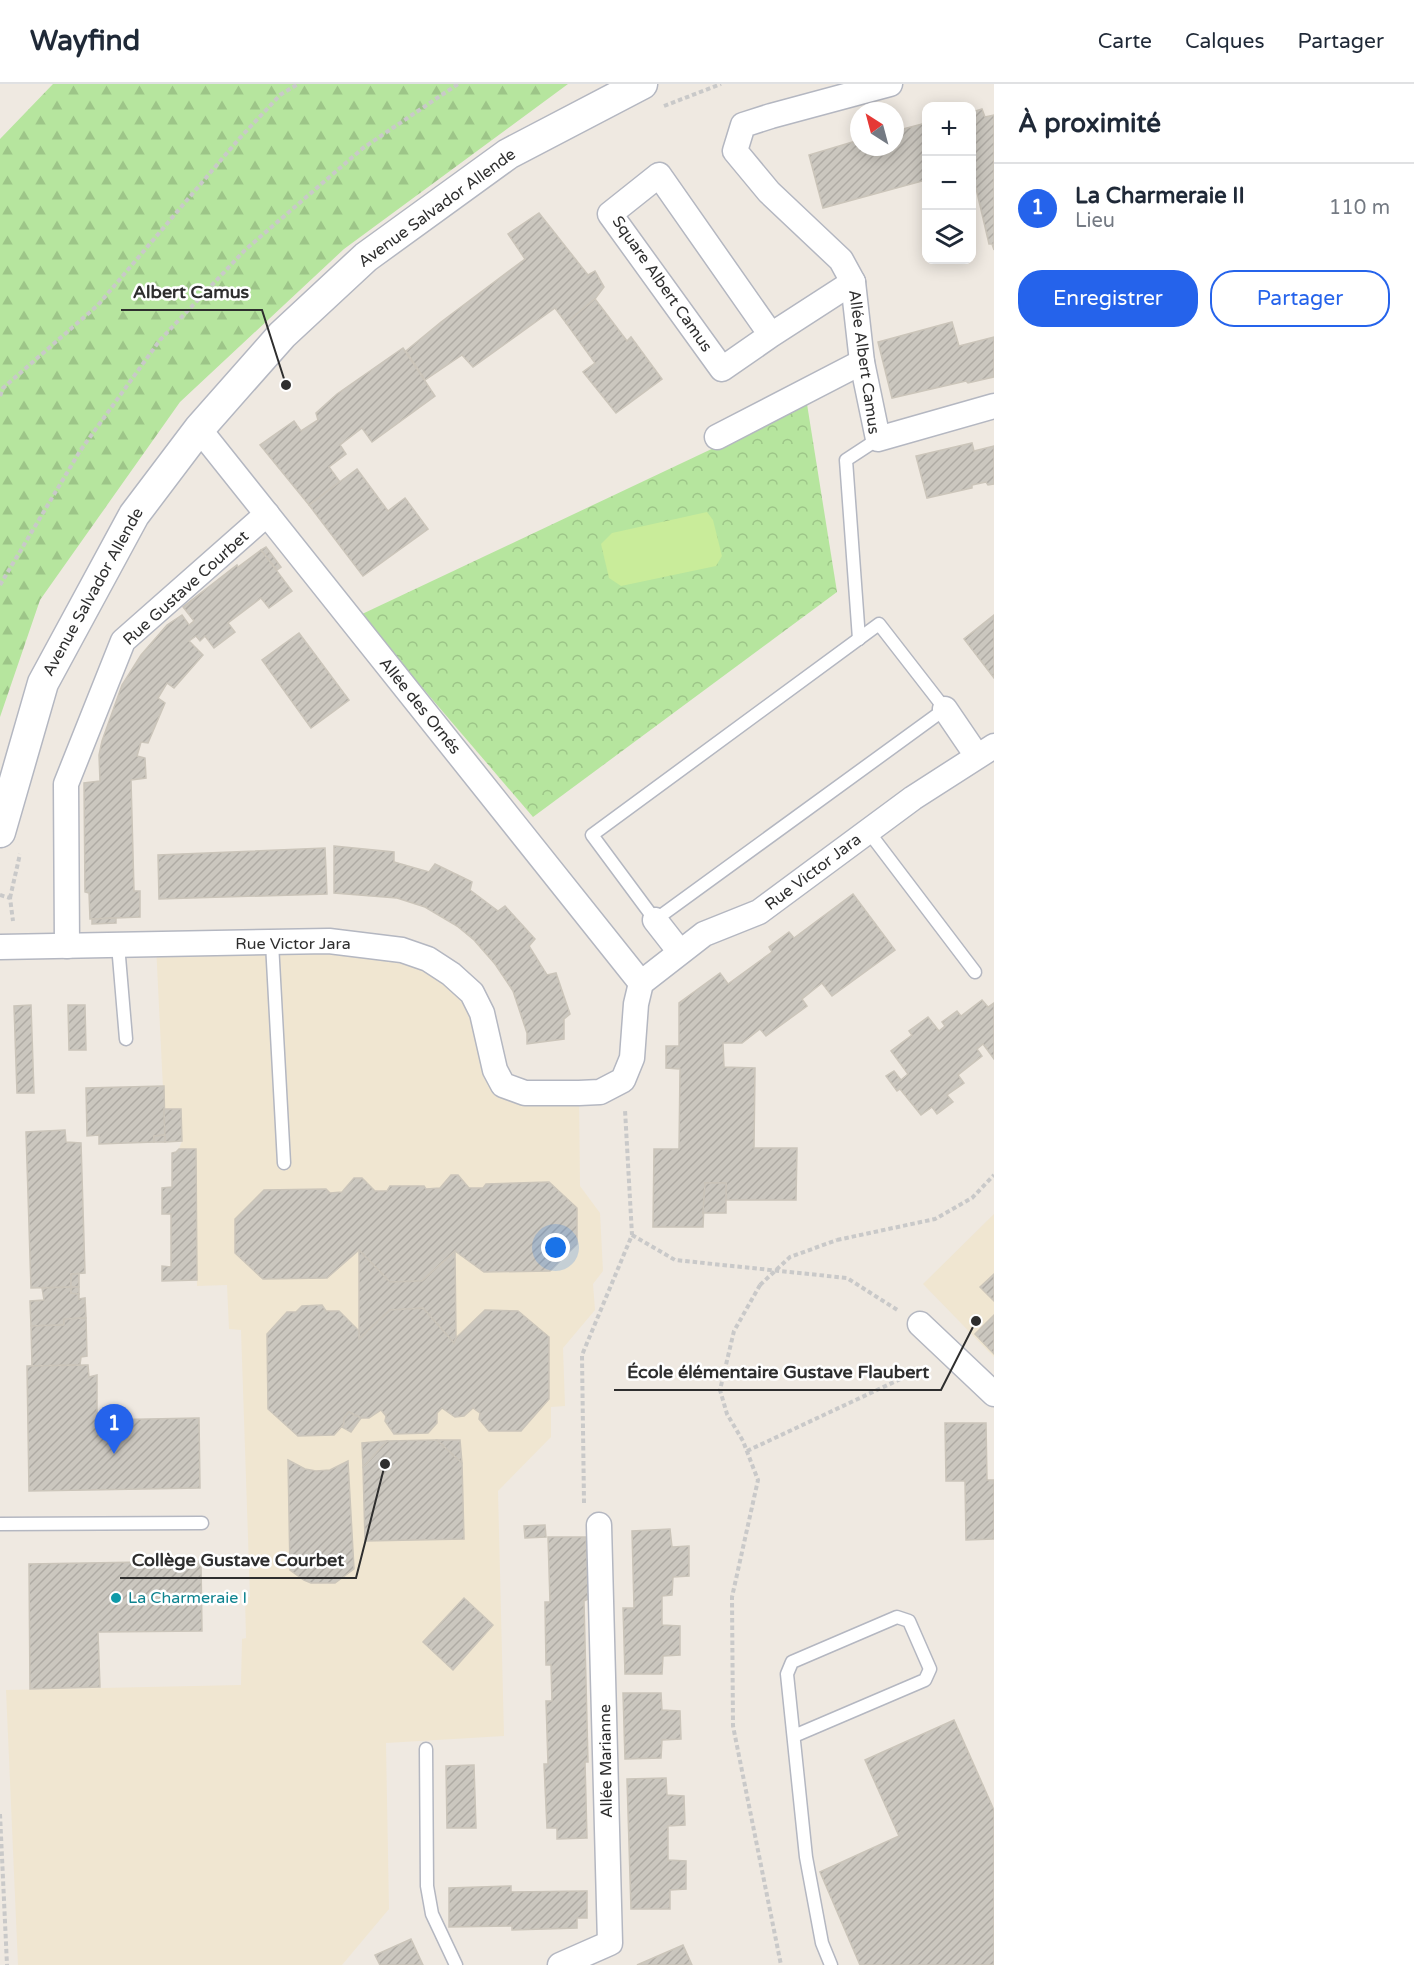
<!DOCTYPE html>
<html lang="fr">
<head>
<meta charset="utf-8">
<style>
	body { margin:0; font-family:"Varela Round",sans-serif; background:#f6f6f7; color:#1f2937 }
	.controls { position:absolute; right:18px; top:18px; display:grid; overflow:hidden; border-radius:12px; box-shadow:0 3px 15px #0003 }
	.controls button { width:54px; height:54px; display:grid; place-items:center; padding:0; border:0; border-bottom:2px solid #e0e1e3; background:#fff; color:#1f2937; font:30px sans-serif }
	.compass { position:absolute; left:850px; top:18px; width:54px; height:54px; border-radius:50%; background:#fff; box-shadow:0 3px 15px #0003; rotate:324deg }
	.you { position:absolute; left:556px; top:1164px; width:21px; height:21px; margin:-15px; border:4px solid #fff; border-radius:50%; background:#1a73e8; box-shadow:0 0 0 9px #1a73e833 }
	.badge { display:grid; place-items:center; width:39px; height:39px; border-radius:50%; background:#2563eb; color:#fff; font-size:20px; font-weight:700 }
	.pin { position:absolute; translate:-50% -50px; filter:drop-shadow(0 2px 3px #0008) }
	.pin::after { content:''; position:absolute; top:32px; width:21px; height:18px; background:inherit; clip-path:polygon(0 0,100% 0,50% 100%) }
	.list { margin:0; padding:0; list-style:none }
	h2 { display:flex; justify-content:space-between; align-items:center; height:78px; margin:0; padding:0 24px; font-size:26px }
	h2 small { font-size:20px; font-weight:400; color:#747a83 }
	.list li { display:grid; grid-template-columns:39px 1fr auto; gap:18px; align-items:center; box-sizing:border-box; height:90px; padding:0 24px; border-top:2px solid #e0e1e3 }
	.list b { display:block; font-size:22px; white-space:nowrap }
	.list p { margin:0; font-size:20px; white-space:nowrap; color:#747a83 }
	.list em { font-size:20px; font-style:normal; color:#747a83 }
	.actions { display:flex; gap:12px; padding:18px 24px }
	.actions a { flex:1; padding:14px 0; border:2px solid #2563eb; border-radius:24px; text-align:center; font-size:21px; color:#2563eb }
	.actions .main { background:#2563eb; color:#fff }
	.icon { flex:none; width:33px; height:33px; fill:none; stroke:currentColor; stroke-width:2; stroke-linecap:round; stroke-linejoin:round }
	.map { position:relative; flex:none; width:994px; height:1881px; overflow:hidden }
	header { display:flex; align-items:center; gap:36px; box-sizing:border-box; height:84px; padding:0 30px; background:#fff; border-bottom:2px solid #e0e1e3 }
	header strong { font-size:28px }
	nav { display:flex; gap:33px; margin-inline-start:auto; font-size:21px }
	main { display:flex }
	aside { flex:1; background:#fff }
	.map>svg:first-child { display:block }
</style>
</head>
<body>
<header>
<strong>Wayfind</strong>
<nav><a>Carte</a><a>Calques</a><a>Partager</a></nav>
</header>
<main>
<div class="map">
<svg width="994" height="1881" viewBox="0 0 994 1881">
	<defs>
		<pattern id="forest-firs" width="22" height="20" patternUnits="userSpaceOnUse" patternTransform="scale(1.5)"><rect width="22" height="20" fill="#b6e59e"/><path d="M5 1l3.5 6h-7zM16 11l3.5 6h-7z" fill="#9dc588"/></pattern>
		<pattern id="park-crowns" width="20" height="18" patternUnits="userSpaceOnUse" patternTransform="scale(1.5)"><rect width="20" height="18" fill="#b6e59e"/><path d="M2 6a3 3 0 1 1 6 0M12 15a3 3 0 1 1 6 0" fill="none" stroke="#9dc588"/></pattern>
		<pattern id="building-hatch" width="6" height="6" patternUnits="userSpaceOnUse" patternTransform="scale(1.5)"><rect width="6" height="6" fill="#cbc7bf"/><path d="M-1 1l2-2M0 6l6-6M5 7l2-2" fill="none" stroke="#afaba4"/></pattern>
	</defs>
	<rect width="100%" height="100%" fill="#efe9e1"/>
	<g fill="#f0e6d1">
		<polygon points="329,857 451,890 503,1001 579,1009 580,1102 600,1129 603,1187 593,1200 595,1226 563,1264 565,1322 551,1323 551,1353 498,1407 504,1652 386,1659 389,1825 342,1881 18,1881 6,1606 241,1601 242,1555 246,1554 245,1514 250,1513 241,1246 229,1245 227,1201 197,1202 196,1065 179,1065 182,1057 181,1025 164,1025 156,861"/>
		<polygon points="994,1130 994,1273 923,1200"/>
	</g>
	<polygon fill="url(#forest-firs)" points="53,0 568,0 344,165 180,318 40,516 0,633 0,55"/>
	<polygon fill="url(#park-crowns)" points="807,320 837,508 533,733 360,531"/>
	<polygon fill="#c9ec9a" points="707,428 713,436 722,472 716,482 621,502 609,494 601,460 612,449"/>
	<g fill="url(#building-hatch)" stroke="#cbc5ba" stroke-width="1.5">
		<polygon points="982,25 985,33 994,31 994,166 992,160 989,160 972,87 973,85 972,77 972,28"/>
		<polygon points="926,39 926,96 823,124 809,71 859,56 859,63 895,63 895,47"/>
		<polygon points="539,129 588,191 595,187 604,203 595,215 566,239 555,224 473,283 462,271 425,296 406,267 441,238 525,175 508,150"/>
		<polygon points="595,215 627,257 631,253 662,295 616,329 583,288 595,279 566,239"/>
		<polygon points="952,238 959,262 994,253 994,293 968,299 966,297 892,314 878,258"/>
		<polygon points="403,264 435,312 372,358 362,344 340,361 346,370 329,383 340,398 309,421 260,361 294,337 301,347 318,336 316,329 337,310"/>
		<polygon points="972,359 974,367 994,362 994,400 988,401 986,398 972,401 972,404 927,414 916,372"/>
		<polygon points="357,385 388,427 405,414 428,445 363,492 309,421"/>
		<polygon points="266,463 281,483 277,486 261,466"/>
		<polygon points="261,466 292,507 269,524 261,514 228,539 235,548 214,564 205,552 200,557 196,552 189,557 203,571 174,604 167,599 158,614 165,619 148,659 141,658 137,672 145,674 146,694 131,696 134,807 140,807 140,833 90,835 89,809 85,808 84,699 100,697 99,671 102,657 122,601 141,571 167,541 182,531 189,541 194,537 183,523 237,481 238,483"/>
		<polygon points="994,531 994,594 964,555"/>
		<polygon points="299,549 349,616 311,644 262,576"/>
		<polygon points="334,762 394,768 394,778 429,788 435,780 472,798 470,806 498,827 505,822 535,855 529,862 547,891 556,889 570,930 564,935 564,955 527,960 527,949 513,907 495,880 474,856 457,842 425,823 397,814 334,809"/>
		<polygon points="325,764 327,810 159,815 158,771"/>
		<polygon points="853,810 895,866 832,912 822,899 802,915 807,922 766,952 760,945 742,959 723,959 724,983 755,984 754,1064 797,1064 796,1116 726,1116 726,1099 705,1099 703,1143 653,1143 654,1065 679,1065 680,985 666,984 666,962 679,962 679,919 720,889 728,900 772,868 769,863 789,848 794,854"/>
		<polygon points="116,834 116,839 92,840 92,835"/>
		<polygon points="982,916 988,923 994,919 994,975 983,960 977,965 982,972 958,991 964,999 947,1011 953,1018 937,1030 932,1023 921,1031 900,1005 897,1007 886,992 894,987 901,996 908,990 891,967 912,951 909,947 928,933 939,947 945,942 942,938 957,927 961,932"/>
		<polygon points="31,921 34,1009 17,1009 14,922"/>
		<polygon points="68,921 85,921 86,966 69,966"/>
		<polygon points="164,1002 165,1051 154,1052 154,1058 99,1060 99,1051 87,1052 86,1004"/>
		<polygon points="164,1025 181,1025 182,1057 165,1058"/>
		<polygon points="65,1046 66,1058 81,1059 85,1189 71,1190 71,1203 31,1204 26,1048"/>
		<polygon points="165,1051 165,1058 154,1058 154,1052"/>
		<polygon points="179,1065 196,1065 197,1196 162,1197 162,1182 171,1183 171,1130 162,1130 162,1104 172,1103 172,1069 176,1068"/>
		<polygon points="451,1091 458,1091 469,1104 483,1104 486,1100 549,1098 577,1124 577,1160 550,1187 484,1188 455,1167 422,1197 390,1198 359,1166 327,1194 263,1195 235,1169 235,1135 264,1106 326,1105 330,1109 342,1108 354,1094 362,1094 375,1107 387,1107 390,1102 424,1102 426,1105 440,1104"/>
		<polygon points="705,1099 726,1099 726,1129 703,1129"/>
		<polygon points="359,1166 390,1198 422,1197 455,1167 456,1254 454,1259 423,1224 390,1226 359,1255"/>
		<rect x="71" y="1190" width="8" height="13"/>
		<polygon points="994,1190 994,1217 980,1203"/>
		<polygon points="71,1203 71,1209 79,1210 79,1215 85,1214 86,1234 64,1235 64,1241 31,1242 30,1217 44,1216 42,1204"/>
		<polygon points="71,1203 79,1203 79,1210 71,1209"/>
		<polygon points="322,1221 326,1227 339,1227 359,1247 359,1255 390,1226 423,1224 454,1259 456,1254 485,1226 518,1227 549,1253 549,1315 521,1347 489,1347 479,1335 480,1329 473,1324 464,1332 455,1333 442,1324 437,1329 437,1339 428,1349 394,1350 385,1337 386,1332 381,1326 369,1334 361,1334 349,1328 344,1334 344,1340 334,1351 298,1352 268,1325 267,1250 287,1228 296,1228 302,1222"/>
		<polygon points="994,1231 994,1270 975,1250"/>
		<polygon points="86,1234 87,1272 81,1273 80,1281 32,1282 31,1242 64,1241 64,1235"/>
		<polygon points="88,1281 89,1293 97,1291 97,1336 199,1334 200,1404 29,1407 27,1282"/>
		<polygon points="349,1328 361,1334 351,1348 342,1343 344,1340 344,1334"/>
		<polygon points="945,1339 986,1339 987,1396 994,1396 994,1455 966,1456 965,1397 946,1397"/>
		<polygon points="437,1356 462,1379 464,1455 365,1457 363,1383 387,1357"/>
		<polygon points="437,1356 460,1356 462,1379"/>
		<polygon points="387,1357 363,1383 362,1359"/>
		<polygon points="288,1376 305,1385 316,1387 330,1386 348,1377 354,1485 335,1499 311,1499 304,1496 290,1486"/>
		<polygon points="545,1441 546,1453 525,1454 524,1442"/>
		<polygon points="670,1445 672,1463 689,1462 689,1492 673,1493 672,1511 662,1512 662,1541 680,1542 680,1571 663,1572 662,1590 625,1590 623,1524 634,1524 632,1447"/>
		<polygon points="548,1453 586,1453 588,1515 584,1517 588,1678 585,1678 587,1754 557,1755 557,1744 547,1744 544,1680 548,1680 546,1617 552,1617 551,1581 546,1581 545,1518 550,1518"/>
		<polygon points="201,1477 202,1547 98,1548 100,1603 30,1605 29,1480"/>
		<polygon points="464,1514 493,1541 453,1586 423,1558"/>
		<polygon points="623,1609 661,1609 662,1626 680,1627 681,1655 662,1656 661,1674 625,1675"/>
		<polygon points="954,1636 994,1726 994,1881 860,1881 820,1788 899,1752 865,1676"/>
		<polygon points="474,1681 476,1744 447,1744 446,1682"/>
		<polygon points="666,1694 667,1711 684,1712 685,1741 668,1742 668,1776 686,1777 686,1805 670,1806 670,1825 631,1825 627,1695"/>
		<polygon points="511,1802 511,1808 587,1807 587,1834 577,1834 577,1844 512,1846 512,1842 449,1843 449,1804"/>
		<polygon points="411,1855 423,1881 380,1881 375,1871"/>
		<polygon points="683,1861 692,1881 637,1881"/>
	</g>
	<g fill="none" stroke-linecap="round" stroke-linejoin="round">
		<g stroke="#b4b7c1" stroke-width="15">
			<g id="service">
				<polygon points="879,540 945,625 655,836 592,751"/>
				<polyline points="859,555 846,376 878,355"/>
				<polyline points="868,747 975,888"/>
				<polyline points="272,859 284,1079"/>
				<polyline points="118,861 126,955"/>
				<polyline points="0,1440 202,1439"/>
				<polyline points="794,1652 925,1596 930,1585 909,1537 897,1533 792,1578 787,1590 806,1773 822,1859 831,1881"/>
				<polyline points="426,1665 427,1802 432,1830 456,1881"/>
			</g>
		</g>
		<g stroke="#b4b7c1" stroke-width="27">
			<g id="minor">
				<polyline points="890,0 771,32 743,41 735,67 769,108 841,176 853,198 862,278 878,355 994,322"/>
				<polyline points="771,251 722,285 610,130 659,91 771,251 853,198"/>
				<polyline points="199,345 641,899"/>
				<polyline points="717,353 862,278"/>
				<polyline points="945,625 977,672"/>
				<polyline points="655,836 680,868"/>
				<polyline points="67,862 66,700 123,557 267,430"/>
				<polyline points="0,863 329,857 402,866 428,875 451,890 472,909 482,929 495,986 503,1001 525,1009 579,1009 600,1008 623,996 632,974 636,920 641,899 704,850 759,828 913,714 994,662"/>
				<polyline points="920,1240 994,1310"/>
				<polyline points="560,1881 610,1859 599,1441"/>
			</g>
		</g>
		<g stroke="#b4b7c1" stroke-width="33">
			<polyline id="tertiary" points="0,748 43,599 134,431 199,345 282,251 366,173 508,70 642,0"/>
		</g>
		<g stroke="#c9c9c9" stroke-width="4" stroke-dasharray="4.5 3" stroke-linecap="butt">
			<polyline points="664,22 721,0"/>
			<polyline points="0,312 3,304 98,221 238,56 280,11 298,0"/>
			<polyline points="0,501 80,367 160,256 245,166 363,64 458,0"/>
			<polyline points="0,811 10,814 13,837"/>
			<polyline points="10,814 20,770"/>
			<polyline points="632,1151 675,1176 847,1194 899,1227"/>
			<polyline points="837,1156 935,1135 972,1114 994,1091"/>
			<polyline points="760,1201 734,1247 720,1306 727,1330 743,1357 758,1396 732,1513 733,1642 781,1881"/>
			<polyline points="747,1367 926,1283"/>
			<polyline points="584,1419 582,1271 632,1151 625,1026"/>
			<polyline points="0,1730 7,1881"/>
		</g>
		<use href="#service" stroke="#fff" stroke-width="12"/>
		<use href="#minor" stroke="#fff" stroke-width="24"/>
		<use href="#tertiary" stroke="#fff" stroke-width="30"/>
		<polyline stroke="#c9c9c9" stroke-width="4" stroke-dasharray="4.5 3" stroke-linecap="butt" points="760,1201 790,1173 837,1156"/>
	</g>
	<circle fill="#0f9aa8" stroke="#fff" stroke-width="2" cx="116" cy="1514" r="6"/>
	<g text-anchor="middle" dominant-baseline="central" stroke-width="5" stroke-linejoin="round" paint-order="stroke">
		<g font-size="16" fill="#2e2e2e" stroke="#fff">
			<text transform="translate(437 124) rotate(-36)">Avenue Salvador Allende</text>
			<text transform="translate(662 200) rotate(55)">Square Albert Camus</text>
			<text transform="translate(864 278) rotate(82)">Allée Albert Camus</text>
			<text transform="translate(186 504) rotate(-42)">Rue Gustave Courbet</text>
			<text transform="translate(93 508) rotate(-61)">Avenue Salvador Allende</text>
			<text transform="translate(420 622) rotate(51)">Allée des Ornés</text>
			<text transform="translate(813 788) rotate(-37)">Rue Victor Jara</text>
			<text x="293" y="860">Rue Victor Jara</text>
			<text transform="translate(606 1677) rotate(-91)">Allée Marianne</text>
		</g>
		<g font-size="16" fill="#0d838f" stroke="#fff" text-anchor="start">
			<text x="128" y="1514">La Charmeraie I</text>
		</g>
	</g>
	<path fill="none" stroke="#2e2e2e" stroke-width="2" d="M286 301L262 226H121M976 1237L941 1306H614M385 1380L356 1494H120"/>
	<g fill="#2e2e2e" stroke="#fff" stroke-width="2">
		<circle cx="286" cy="301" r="6"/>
		<circle cx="976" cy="1237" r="6"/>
		<circle cx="385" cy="1380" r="6"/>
	</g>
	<g font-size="18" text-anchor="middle" font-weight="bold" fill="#2e2e2e" stroke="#fff" stroke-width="5" stroke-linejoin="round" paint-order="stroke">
		<text x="191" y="214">Albert Camus</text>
		<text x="778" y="1294">École élémentaire Gustave Flaubert</text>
		<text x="238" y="1482">Collège Gustave Courbet</text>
	</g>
</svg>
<div class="controls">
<button>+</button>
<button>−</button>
<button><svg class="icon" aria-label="layers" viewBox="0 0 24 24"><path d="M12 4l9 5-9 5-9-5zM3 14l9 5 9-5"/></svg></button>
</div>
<svg class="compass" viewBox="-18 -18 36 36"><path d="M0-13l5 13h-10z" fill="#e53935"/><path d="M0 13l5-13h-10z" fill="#747a83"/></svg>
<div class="you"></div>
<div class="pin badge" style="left:114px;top:1370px">1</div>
</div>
<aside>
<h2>À proximité<small></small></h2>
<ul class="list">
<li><span class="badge">1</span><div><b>La Charmeraie II</b><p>Lieu</p></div><em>110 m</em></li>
</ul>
<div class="actions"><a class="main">Enregistrer</a><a>Partager</a></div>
</aside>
</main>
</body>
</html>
